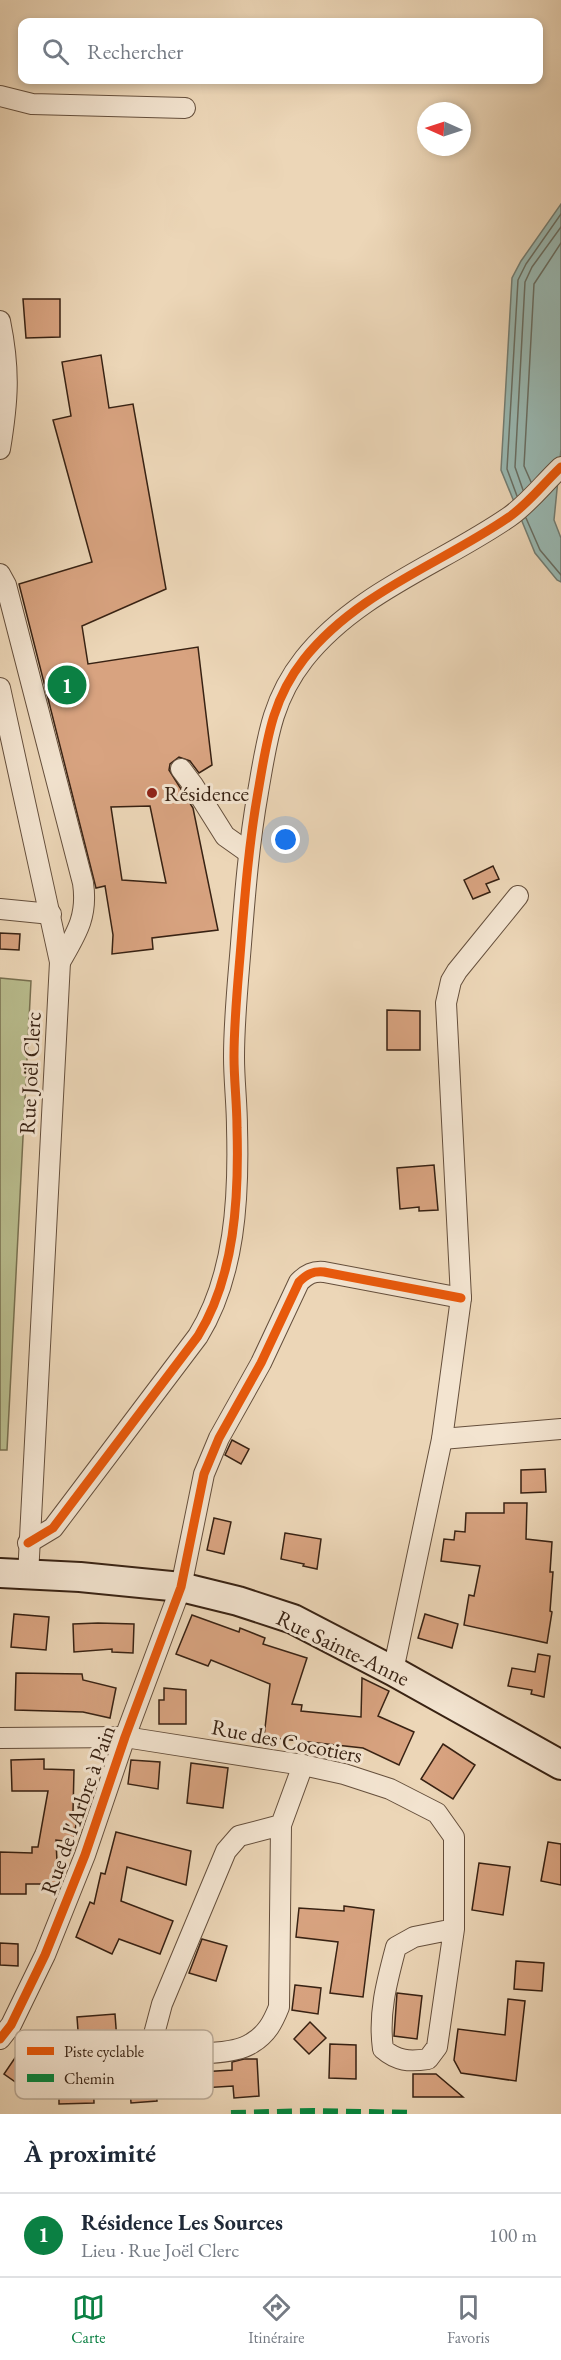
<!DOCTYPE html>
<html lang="fr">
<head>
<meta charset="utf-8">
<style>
	body { margin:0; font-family:"EB Garamond",serif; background:#f6f6f7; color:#1f2937 }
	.compass { position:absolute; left:417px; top:102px; width:54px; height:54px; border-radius:50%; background:#fff; box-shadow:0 3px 9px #0003; rotate:273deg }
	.you { position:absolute; left:286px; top:840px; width:21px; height:21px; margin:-15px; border:4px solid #fff; border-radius:50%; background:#1a73e8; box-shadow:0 0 0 9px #1a73e833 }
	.badge { display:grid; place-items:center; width:39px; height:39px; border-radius:50%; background:#0b8043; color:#fff; font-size:20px; font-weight:700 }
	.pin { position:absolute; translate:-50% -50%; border:3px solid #fff; box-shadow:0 2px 6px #0006 }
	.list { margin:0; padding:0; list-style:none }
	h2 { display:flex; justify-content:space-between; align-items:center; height:78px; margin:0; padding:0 24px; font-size:26px }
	h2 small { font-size:20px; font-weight:400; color:#747a83 }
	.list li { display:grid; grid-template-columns:39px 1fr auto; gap:18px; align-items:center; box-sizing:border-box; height:84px; padding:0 24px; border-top:2px solid #e0e1e3 }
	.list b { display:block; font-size:22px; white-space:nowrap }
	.list p { margin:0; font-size:20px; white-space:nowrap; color:#747a83 }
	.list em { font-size:20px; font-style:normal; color:#747a83 }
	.icon { flex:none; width:33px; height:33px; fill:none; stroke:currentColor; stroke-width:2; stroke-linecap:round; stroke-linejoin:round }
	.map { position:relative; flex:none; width:561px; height:2114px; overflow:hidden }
	.search { position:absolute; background:#fff; box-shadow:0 3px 9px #0003; left:18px; right:18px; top:18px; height:66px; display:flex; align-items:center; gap:15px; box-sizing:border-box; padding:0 21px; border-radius:12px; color:#747a83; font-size:22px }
	.sheet { height:162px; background:#fff }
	nav { display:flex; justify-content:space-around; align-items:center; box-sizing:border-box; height:84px; border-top:2px solid #e0e1e3; background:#fff; font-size:16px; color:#747a83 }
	nav a { display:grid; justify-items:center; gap:3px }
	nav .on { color:#0b8043 }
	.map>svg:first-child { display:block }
</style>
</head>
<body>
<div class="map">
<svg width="561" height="2114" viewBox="0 0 561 2114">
	<rect width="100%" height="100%" fill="#ecd6b7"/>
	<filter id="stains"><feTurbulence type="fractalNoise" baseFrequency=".00333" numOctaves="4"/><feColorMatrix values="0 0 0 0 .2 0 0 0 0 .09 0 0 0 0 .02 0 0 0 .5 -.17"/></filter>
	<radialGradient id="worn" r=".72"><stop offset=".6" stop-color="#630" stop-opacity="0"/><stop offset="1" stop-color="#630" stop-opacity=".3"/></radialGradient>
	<polygon fill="#b9bd8e" stroke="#787050" stroke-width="1.5" points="0,978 31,981 7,1450 0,1450"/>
	<polygon fill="#99b9b3" stroke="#727d73" stroke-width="1.5" points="561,204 561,449 554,520 561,538 561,582 557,580 535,553 501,470 512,278 521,261"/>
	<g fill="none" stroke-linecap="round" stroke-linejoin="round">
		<g stroke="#686e63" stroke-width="1.5">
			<polyline points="531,482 524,466 534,284 561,243"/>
			<polyline points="523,490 515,467 525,282 532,267 561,227"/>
			<polyline points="517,496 507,469 518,280 526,264 561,214"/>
			<polyline points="526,518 540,550 561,575"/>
		</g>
	</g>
	<g fill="#d8a380" stroke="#382213" stroke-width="1.5" fill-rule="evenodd">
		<polygon points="23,299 60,299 60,337 26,338"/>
		<path d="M101 355 109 408 133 404 166 589 82 626 88 664 198 647 212 765 199 773 190 761 179 757 170 764 169 770 193 808 218 930 152 938 153 949 112 954 113 935 105 886 96 888 19 584 92 562 53 420 71 416 62 362ZM150 806 166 883 122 880 111 807Z"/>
		<polygon points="493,866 499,879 486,884 490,892 473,899 464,880"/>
		<polygon points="0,933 20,934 19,950 0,949"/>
		<polygon points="387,1010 420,1011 420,1050 387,1050"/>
		<polygon points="434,1165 438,1210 419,1211 419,1207 400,1209 397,1168"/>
		<polygon points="232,1440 249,1449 241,1464 225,1455"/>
		<polygon points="545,1469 546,1492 521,1493 521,1470"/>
		<polygon points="504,1503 527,1503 526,1539 552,1542 550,1572 553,1572 550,1611 552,1612 547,1643 464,1625 469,1595 474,1596 480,1566 441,1561 444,1539 454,1540 455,1531 465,1532 466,1513 504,1513"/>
		<polygon points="214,1518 231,1522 224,1554 207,1550"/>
		<polygon points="285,1533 321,1539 317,1569 303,1566 304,1564 281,1559"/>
		<polygon points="14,1614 49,1617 46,1650 11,1647"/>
		<polygon points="425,1614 458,1624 452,1648 418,1638"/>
		<polygon points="192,1615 239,1632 240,1628 265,1638 263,1644 307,1658 292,1704 302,1705 301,1711 361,1717 362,1678 389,1691 378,1716 414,1732 399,1765 363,1748 264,1737 270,1684 211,1660 208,1666 176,1654"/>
		<polygon points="98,1623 134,1624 133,1653 112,1652 112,1649 74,1652 73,1624"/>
		<polygon points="538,1654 550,1656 544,1697 531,1694 532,1690 508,1686 512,1668 535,1672"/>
		<polygon points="16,1673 82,1674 83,1680 116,1688 110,1718 83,1712 15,1710"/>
		<polygon points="164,1688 186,1690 186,1724 159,1724 159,1700 164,1700"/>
		<polygon points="443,1744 475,1765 453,1799 421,1779"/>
		<polygon points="44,1759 44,1769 74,1770 73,1812 78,1813 73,1842 56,1840 58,1884 26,1884 26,1894 0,1894 0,1852 32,1853 32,1847 38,1847 48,1791 12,1791 11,1760"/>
		<polygon points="131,1760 160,1762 158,1789 128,1784"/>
		<polygon points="191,1763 228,1768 223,1808 187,1803"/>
		<polygon points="116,1832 191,1851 186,1885 127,1867 121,1901 173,1921 160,1954 119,1939 112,1954 76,1937 90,1902 94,1904 101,1873 105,1874"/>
		<polygon points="548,1842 561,1844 561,1885 541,1881"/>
		<polygon points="479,1863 510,1867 503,1915 472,1910"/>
		<polygon points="344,1906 374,1910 363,1997 330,1993 338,1942 296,1937 299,1908 344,1911"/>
		<polygon points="202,1939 227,1946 216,1981 189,1973"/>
		<polygon points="0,1943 18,1944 18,1966 0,1965"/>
		<polygon points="516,1961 544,1963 542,1991 514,1989"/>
		<polygon points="295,1985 321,1988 318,2014 292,2010"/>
		<polygon points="397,1993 422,1996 417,2039 394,2036"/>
		<polygon points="508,1999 525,2001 516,2081 461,2073 454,2060 458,2029 505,2035"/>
		<polygon points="115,2014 117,2041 79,2044 77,2017"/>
		<polygon points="310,2022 326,2038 309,2054 294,2039"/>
		<polygon points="330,2044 356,2045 356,2079 329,2078"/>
		<polygon points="21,2049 42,2064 24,2088 4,2074"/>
		<polygon points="244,2059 257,2059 259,2096 234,2098 233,2086 202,2088 201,2072 232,2070 232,2062"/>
		<polygon points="174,2063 198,2065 199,2084 156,2086 157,2101 131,2103 129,2075 175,2073"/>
		<polygon points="93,2071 94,2103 59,2104 59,2075"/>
		<polygon points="413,2074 436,2074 463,2097 413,2097"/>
	</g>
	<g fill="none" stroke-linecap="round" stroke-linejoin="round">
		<g stroke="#654f3c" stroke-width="22">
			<g id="minor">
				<polyline points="0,96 32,104 185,108"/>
				<path d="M0 321C10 370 8 400 0 449"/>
				<path d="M0 574 6 585 83 883C88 917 76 934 60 962"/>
				<polyline points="0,688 60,962 28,1576"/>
				<polyline points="181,769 193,785 225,836 249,853"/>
				<polyline points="0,909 51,914"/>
				<polyline points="442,1439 561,1429"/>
				<path d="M28 1543 53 1528 198 1336C235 1276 239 1198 237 1128 237 1104 234 1081 234 1057 234 1019 238 982 241 944 245 893 249 843 258 792 267 741 271 701 304 659 357 592 441 564 509 517 528 504 544 483 561 467"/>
				<polyline points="393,1671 442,1439 461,1298 446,1003 451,981 457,971 518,896"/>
				<path d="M0 1738 125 1737 303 1765 344 1774 390 1789 437 1813 454 1837V1929L437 2047 428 2059C409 2062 397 2061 383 2049 378 2013 387 1981 396 1947L414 1937 454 1929"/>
				<path d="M281 1825 239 1836 226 1851 162 2004 154 2034C157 2038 161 2045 166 2048 184 2057 236 2054 252 2043 267 2034 273 2022 279 2007L281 1825 303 1765"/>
				<path d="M0 2039 11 2025 45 1955 85 1855 125 1737 181 1587 204 1474 219 1438 261 1363 299 1282C307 1274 313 1271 324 1272L461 1298"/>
			</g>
		</g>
		<g stroke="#382213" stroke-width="32">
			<polyline id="secondary" points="0,1573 80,1577 181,1587 238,1601 293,1619 393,1671 561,1765"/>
		</g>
		<use href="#minor" stroke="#f3e4d0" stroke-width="20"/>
		<use href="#secondary" stroke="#f3e4d0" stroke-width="28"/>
		<polyline stroke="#00873e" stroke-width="8" stroke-dasharray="15 8" stroke-linecap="butt" points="231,2114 314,2112 414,2114"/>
		<g stroke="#f3e4d0" stroke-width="13">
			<g id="cycleway">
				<path d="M28 1543 53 1528 198 1336C235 1276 239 1198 237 1128 237 1104 234 1081 234 1057 234 1019 238 982 241 944 245 893 249 843 258 792 267 741 271 701 304 659 357 592 441 564 509 517 528 504 544 483 561 467"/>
				<path d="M0 2039 11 2025 45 1955 85 1855 125 1737 181 1587 204 1474 219 1438 261 1363 299 1282C307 1274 313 1271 324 1272L461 1298"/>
			</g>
		</g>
		<use href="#cycleway" stroke="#e8590c" stroke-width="9"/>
	</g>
	<circle fill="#8f2418" stroke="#f3e4d0" stroke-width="2" cx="152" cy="793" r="6"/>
	<g text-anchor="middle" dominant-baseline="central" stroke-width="6" stroke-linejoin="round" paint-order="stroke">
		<g font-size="22" fill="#382213" stroke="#f3e4d0" text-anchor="start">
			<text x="164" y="793">Résidence</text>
		</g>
		<g font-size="22" fill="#382213" stroke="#f3e4d0">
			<text transform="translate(30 1073) rotate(-87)">Rue Joël Clerc</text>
			<text transform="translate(343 1648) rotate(26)">Rue Sainte-Anne</text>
			<text transform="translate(287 1741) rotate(11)">Rue des Cocotiers</text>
			<text transform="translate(78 1810) rotate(-70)">Rue de l'Arbre à Pain</text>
		</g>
	</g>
	<rect x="15" y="2030" width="198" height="69" rx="9" fill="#f3e4d0" stroke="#bbaa97" stroke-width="1.5"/>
	<rect x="27" y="2047" width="27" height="8" fill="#e8590c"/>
	<rect x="27" y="2074" width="27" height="8" fill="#00873e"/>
	<g font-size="16" fill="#382213">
		<text x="64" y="2057">Piste cyclable</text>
		<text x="64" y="2084">Chemin</text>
	</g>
	<rect width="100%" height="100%" filter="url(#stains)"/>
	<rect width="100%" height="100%" fill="url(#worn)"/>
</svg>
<svg class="compass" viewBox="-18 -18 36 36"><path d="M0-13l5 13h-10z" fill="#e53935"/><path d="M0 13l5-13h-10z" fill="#747a83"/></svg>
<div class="you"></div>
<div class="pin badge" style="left:67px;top:685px">1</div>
<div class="search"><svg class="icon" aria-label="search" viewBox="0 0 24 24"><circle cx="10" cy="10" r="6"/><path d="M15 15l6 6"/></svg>Rechercher</div>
</div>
<section class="sheet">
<h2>À proximité<small></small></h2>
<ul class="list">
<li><span class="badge">1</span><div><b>Résidence Les Sources</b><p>Lieu · Rue Joël Clerc</p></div><em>100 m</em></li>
</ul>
</section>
<nav>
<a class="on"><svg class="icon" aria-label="map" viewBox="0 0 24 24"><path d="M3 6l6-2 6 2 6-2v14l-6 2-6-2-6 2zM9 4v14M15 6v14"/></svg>Carte</a>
<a><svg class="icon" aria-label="directions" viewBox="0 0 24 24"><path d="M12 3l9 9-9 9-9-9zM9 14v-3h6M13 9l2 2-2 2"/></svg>Itinéraire</a>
<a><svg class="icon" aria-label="saved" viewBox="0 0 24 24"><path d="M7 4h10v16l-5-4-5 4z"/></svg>Favoris</a>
</nav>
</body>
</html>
